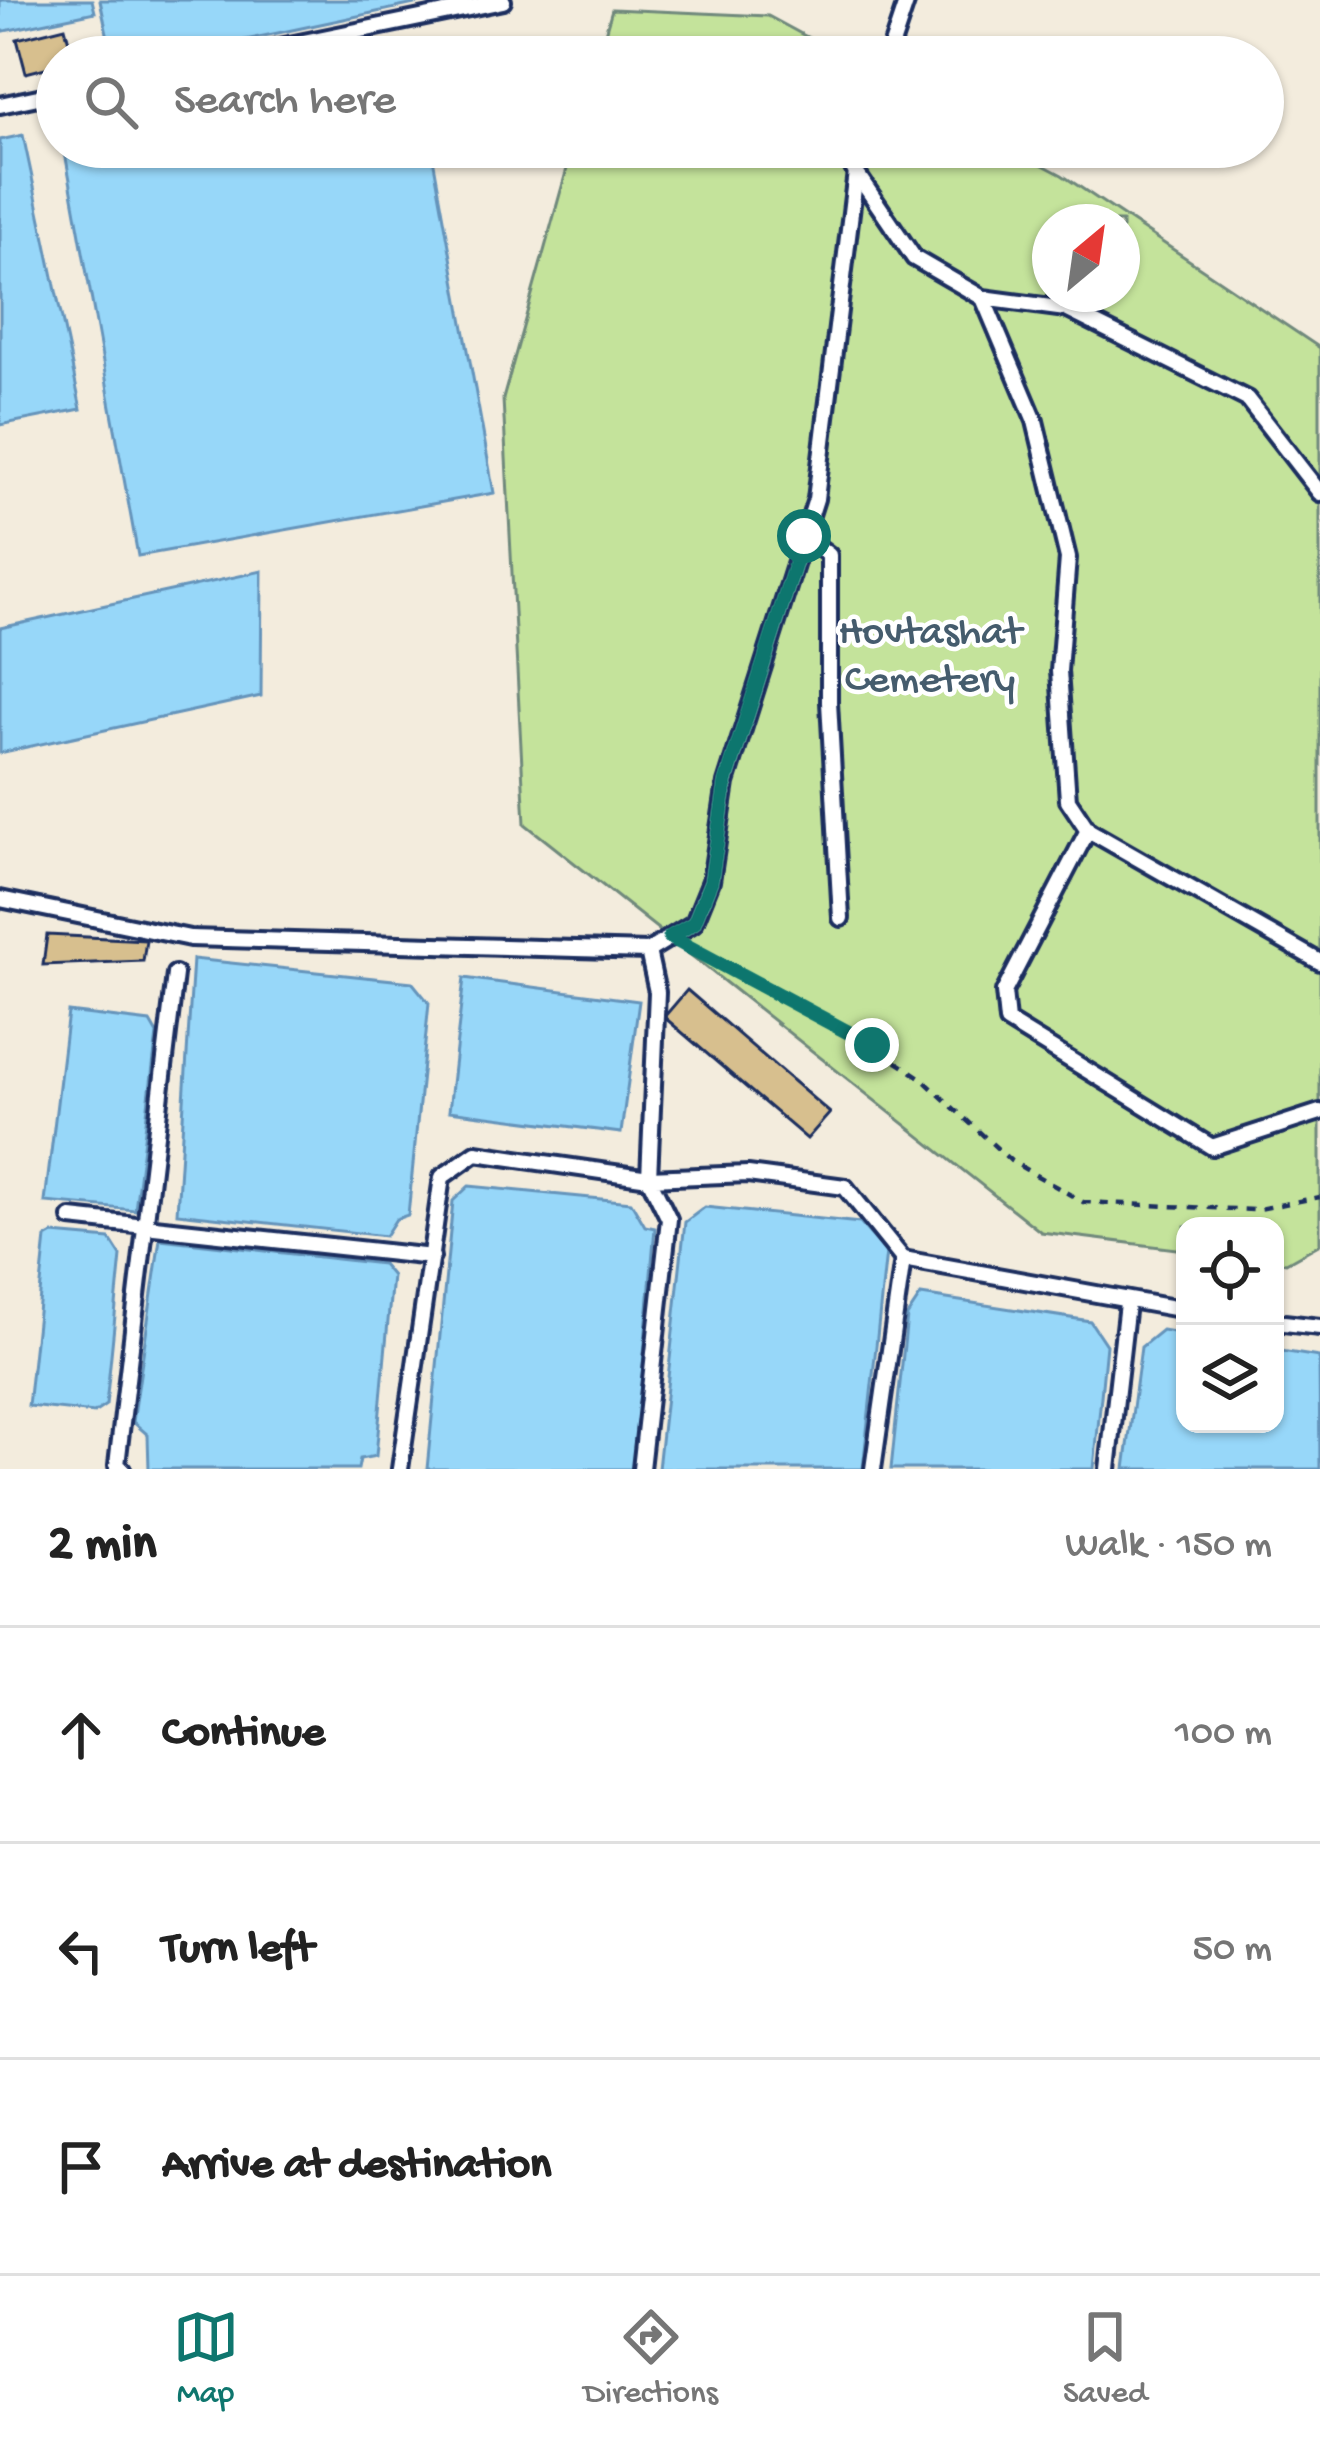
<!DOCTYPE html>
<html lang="en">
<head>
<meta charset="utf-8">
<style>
	body { margin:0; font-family:"Gochi Hand",sans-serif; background:#f6f6f6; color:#222 }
	.controls { position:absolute; right:36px; bottom:36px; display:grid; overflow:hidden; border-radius:24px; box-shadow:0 3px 9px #0004 }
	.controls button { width:108px; height:108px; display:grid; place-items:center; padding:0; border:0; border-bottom:3px solid #e0e0e0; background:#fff; color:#222; font:60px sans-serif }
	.compass { position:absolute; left:1032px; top:204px; width:108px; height:108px; border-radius:50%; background:#fff; box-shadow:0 3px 9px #0004; rotate:29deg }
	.stop { position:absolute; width:36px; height:36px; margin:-27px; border:9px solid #0f766e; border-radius:50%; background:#fff }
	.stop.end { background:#0f766e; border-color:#fff; box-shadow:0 3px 12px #0008 }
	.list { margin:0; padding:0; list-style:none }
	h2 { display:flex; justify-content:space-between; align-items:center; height:156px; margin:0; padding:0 48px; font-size:51px }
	h2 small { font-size:39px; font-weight:400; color:#767676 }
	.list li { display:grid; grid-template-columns:78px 1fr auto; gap:36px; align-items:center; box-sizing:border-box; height:216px; padding:0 48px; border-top:3px solid #e0e0e0 }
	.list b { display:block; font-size:45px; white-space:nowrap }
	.list em { font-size:39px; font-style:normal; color:#767676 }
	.icon { flex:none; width:66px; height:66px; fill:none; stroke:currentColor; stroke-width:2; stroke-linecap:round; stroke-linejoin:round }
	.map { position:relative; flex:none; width:1320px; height:1469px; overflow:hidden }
	.search { position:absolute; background:#fff; box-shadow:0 3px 9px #0004; left:36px; right:36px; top:36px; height:132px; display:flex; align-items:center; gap:30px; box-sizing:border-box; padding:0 42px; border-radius:66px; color:#767676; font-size:45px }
	.sheet { height:804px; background:#fff }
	nav { display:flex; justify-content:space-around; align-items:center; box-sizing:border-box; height:168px; border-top:3px solid #e0e0e0; background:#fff; font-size:33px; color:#767676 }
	nav a { display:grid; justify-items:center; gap:6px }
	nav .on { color:#0f766e }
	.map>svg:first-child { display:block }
</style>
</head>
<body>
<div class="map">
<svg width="1320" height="1469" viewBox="0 0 1320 1469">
	<rect width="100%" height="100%" fill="#f3ecdd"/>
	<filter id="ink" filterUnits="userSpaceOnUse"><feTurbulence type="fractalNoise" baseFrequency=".00833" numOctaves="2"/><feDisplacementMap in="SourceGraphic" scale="24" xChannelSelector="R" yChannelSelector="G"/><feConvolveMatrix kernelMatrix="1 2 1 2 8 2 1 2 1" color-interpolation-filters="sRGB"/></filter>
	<g filter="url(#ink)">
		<g fill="#c4e39b" stroke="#70897c" stroke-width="3" fill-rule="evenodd">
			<polygon points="612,9 768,16 844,57 598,57"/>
			<path d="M573 147H1009L1062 175 1320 348V1244L1286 1263 1275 1261V1226H1185V1250L1041 1232 525 824 503 399ZM1050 222H1122V294H1050Z"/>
		</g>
		<g fill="#97d7f9" stroke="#6594bb" stroke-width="3">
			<polygon points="0,0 92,0 95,12 0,32"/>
			<polygon points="100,0 423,0 424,2 165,57 112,57"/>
			<polygon points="23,135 81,409 0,425 0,140"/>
			<polygon points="64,147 431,147 494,493 138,556"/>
			<polygon points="262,571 261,696 0,753 0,628"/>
			<polygon points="193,959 412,982 429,1003 408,1215 396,1219 385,1236 177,1213"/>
			<polygon points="464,978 639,1001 621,1133 449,1111"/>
			<polygon points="68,1012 150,1022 157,1034 135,1210 45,1202"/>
			<polygon points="469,1186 631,1202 645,1226 655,1228 634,1469 427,1469 453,1201"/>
			<polygon points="705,1207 860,1223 886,1252 863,1469 658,1469 685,1222"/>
			<polygon points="53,1234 110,1239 121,1256 106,1405 94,1413 28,1406 46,1238"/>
			<polygon points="160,1239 382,1264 392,1276 376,1456 360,1459 358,1469 149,1469 148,1435 133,1422"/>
			<polygon points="921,1295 1090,1321 1106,1345 1094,1469 891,1469 907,1316"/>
			<polygon points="1162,1330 1185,1334 1185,1424 1275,1424 1275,1350 1319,1357 1320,1469 1125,1469 1141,1347"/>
		</g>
		<g fill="#d7bf8e" stroke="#1b2f5e" stroke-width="3">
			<polygon points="65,27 73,57 57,57 57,65 26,73 17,39"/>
			<polygon points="47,935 146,940 143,961 43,965"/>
			<polygon points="687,990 830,1113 807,1139 664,1017"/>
		</g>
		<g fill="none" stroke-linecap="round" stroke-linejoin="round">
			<g stroke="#1b2f5e" stroke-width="22">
				<g id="lane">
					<polyline points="231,57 503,1"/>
					<polyline points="888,57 907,0"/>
					<polyline points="0,105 57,93"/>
					<polyline points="853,168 914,258 983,298 1066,309 1247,399 1320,493"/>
					<polyline points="983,298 1035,421 1068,558 1059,671 1068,800 1088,830 1320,962"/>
					<polyline points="804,536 829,555 829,702 841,918"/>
					<polyline points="1088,830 1004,992 1007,1021 1212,1147 1320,1112"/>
					<polyline points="0,899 190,938 648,951 694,923 711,881 726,783 816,499 859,147"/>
					<polyline points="71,1218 432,1257"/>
					<polyline points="903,1259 1185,1310"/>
					<polyline points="1275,1322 1320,1327"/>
					<polyline points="122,1469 117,1465 175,974"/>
					<polyline points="400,1469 442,1177 476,1153 649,1178 657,992 648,951"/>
					<polyline points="641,1469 669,1219 649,1178 748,1174 845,1187 903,1259 873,1469"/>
					<polyline points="1108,1469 1127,1303"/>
				</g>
			</g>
			<polyline stroke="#1b2f5e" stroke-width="4.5" stroke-dasharray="9 9" stroke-linecap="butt" points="691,949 871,1045 921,1078 1011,1161 1083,1202 1254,1210 1320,1197"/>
			<use href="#lane" stroke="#fff" stroke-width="14"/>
		</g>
	</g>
	<g fill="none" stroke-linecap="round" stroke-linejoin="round" filter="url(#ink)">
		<polyline stroke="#0f766e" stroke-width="15" points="804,536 726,782 711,881 694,923 670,937 872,1045"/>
	</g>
	<g text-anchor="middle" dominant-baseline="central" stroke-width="9" stroke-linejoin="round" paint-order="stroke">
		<g font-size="42" fill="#455c6d" stroke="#fff">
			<text x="930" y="634">Hovtashat<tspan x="930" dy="48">Cemetery</tspan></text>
		</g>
	</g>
</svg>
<div class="controls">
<button><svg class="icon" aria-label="locate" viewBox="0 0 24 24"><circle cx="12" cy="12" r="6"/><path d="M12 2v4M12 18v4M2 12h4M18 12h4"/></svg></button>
<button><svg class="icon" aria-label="layers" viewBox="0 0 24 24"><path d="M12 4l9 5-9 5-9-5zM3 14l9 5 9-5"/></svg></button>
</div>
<svg class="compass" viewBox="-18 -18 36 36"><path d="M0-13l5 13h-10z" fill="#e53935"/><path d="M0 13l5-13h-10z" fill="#767676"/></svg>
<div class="stop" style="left:804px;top:536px"></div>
<div class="stop end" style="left:872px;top:1045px"></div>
<div class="search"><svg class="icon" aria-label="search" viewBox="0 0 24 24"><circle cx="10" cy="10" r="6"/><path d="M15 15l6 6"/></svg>Search here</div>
</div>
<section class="sheet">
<h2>2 min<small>Walk · 150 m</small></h2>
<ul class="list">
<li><svg class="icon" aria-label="ahead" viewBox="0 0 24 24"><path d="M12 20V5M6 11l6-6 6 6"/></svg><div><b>Continue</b></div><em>100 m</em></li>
<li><svg class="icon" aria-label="left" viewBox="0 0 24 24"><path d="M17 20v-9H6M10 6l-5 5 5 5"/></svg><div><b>Turn left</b></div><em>50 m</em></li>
<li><svg class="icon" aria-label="arrive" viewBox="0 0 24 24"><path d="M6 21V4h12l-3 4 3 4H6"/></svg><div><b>Arrive at destination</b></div></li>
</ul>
</section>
<nav>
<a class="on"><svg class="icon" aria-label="map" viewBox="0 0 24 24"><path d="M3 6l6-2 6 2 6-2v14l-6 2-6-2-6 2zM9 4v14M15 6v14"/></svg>Map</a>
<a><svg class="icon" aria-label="directions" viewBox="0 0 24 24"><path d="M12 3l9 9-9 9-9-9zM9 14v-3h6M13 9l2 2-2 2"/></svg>Directions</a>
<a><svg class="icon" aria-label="saved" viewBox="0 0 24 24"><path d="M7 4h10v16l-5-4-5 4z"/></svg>Saved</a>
</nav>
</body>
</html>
